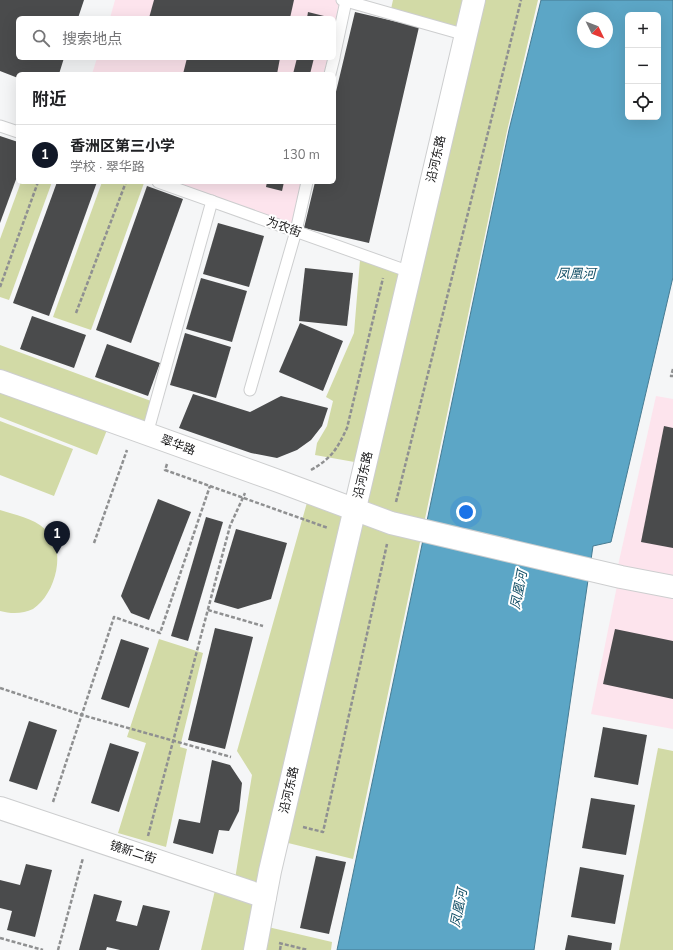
<!DOCTYPE html>
<html lang="zh">
<head>
<meta charset="utf-8">
<style>
	body { margin:0; font-family:"Nunito Sans","Noto Sans SC",sans-serif; background:#f6f6f6; color:#202124 }
	.controls { position:absolute; right:12px; top:12px; display:grid; overflow:hidden; border-radius:6px; box-shadow:0 4px 16px #0002 }
	.controls button { width:36px; height:36px; display:grid; place-items:center; padding:0; border:0; border-bottom:1px solid #e0e0e0; background:#fff; color:#202124; font:20px sans-serif }
	.compass { position:absolute; left:577px; top:12px; width:36px; height:36px; border-radius:50%; background:#fff; box-shadow:0 4px 16px #0002; rotate:133deg }
	.you { position:absolute; left:466px; top:512px; width:14px; height:14px; margin:-10px; border:3px solid #fff; border-radius:50%; background:#1a73e8; box-shadow:0 0 0 6px #1a73e833 }
	.badge { display:grid; place-items:center; width:26px; height:26px; border-radius:50%; background:#111827; color:#fff; font-size:13px; font-weight:700 }
	.pin { position:absolute; translate:-50% -33px; filter:drop-shadow(0 1px 2px #0008) }
	.pin::after { content:''; position:absolute; top:21px; width:14px; height:12px; background:inherit; clip-path:polygon(0 0,100% 0,50% 100%) }
	.list { margin:0; padding:0; list-style:none }
	h2 { display:flex; justify-content:space-between; align-items:center; height:52px; margin:0; padding:0 16px; font-size:17px }
	h2 small { font-size:13px; font-weight:400; color:#757577 }
	.list li { display:grid; grid-template-columns:26px 1fr auto; gap:12px; align-items:center; box-sizing:border-box; height:60px; padding:0 16px; border-top:1px solid #e0e0e0 }
	.list b { display:block; font-size:15px; white-space:nowrap }
	.list p { margin:0; font-size:13px; white-space:nowrap; color:#757577 }
	.list em { font-size:13px; font-style:normal; color:#757577 }
	.icon { flex:none; width:22px; height:22px; fill:none; stroke:currentColor; stroke-width:2; stroke-linecap:round; stroke-linejoin:round }
	.map { position:relative; flex:none; width:673px; height:950px; overflow:hidden }
	.search { position:absolute; background:#fff; box-shadow:0 4px 16px #0002; left:16px; top:16px; width:320px; height:44px; display:flex; align-items:center; gap:10px; box-sizing:border-box; padding:0 14px; border-radius:6px; color:#757577; font-size:15px }
	.panel { position:absolute; background:#fff; box-shadow:0 4px 16px #0002; left:16px; top:72px; width:320px; height:112px; border-radius:6px }
	.map>svg:first-child { display:block }
</style>
</head>
<body>
<div class="map">
<svg width="673" height="950" viewBox="0 0 673 950">
	<rect width="100%" height="100%" fill="#f5f6f7"/>
	<g fill="#fde4ed">
		<polygon points="115,0 344,0 334,49 334,18 110,18"/>
		<polygon points="97,58 332,58 329,74 92,74"/>
		<polygon points="166,182 305,182 295,229"/>
		<polygon points="656,396 673,399 673,581 617,570"/>
		<polygon points="619,576 673,587 673,729 591,714"/>
	</g>
	<g fill="#d2daa6">
		<polygon points="393,0 469,0 461,30 391,9"/>
		<polygon points="478,0 538,0 507,131 353,859 280,841"/>
		<polygon points="21,182 52,182 9,300 0,297 0,239"/>
		<polygon points="102,182 140,182 144,183 91,330 53,317"/>
		<polygon points="360,260 403,275 360,463 315,455 317,443 327,426 333,401 326,397 354,333"/>
		<polygon points="0,345 151,401 144,428 0,375"/>
		<polygon points="0,390 107,430 97,455 0,417"/>
		<polygon points="0,421 73,449 54,496 0,475"/>
		<polygon points="308,499 347,514 259,888 235,879 252,775 237,751"/>
		<path d="M0 510C15 515 33 518 45 529 68 548 56 594 33 609 23 614 11 614 0 611Z"/>
		<polygon points="159,639 203,653 180,747 187,749 166,847 118,833 146,743 127,737"/>
		<polygon points="658,748 673,751 673,950 619,950"/>
		<polygon points="216,886 256,901 248,950 201,950"/>
		<polygon points="268,927 332,942 331,950 264,950"/>
	</g>
	<path fill="#5ca6c6" stroke="#477b92" fill-rule="evenodd" d="M541 0H673V277L611 542 593 546 534 950H337L509 130ZM628 15H658V117H628ZM583 18H607V42H583Z"/>
	<g fill="#4a4b4c">
		<polygon points="0,0 84,0 78,18 18,18 18,58 64,58 59,74 18,74 18,78 0,71"/>
		<polygon points="154,0 294,0 290,18 149,18"/>
		<polygon points="308,12 324,16 324,18 307,18"/>
		<polygon points="355,12 419,27 369,243 304,228 315,182 334,182 334,100"/>
		<polygon points="187,58 280,58 277,74 183,74"/>
		<polygon points="297,58 314,58 310,74 293,74"/>
		<polygon points="0,136 18,142 18,174 0,223"/>
		<polygon points="57,182 97,182 49,316 13,303"/>
		<polygon points="267,182 284,182 282,191 266,187"/>
		<polygon points="147,186 183,199 131,343 96,330"/>
		<polygon points="218,223 264,236 249,287 203,274"/>
		<polygon points="305,268 353,273 347,326 299,321"/>
		<polygon points="201,278 247,291 232,342 186,329"/>
		<polygon points="32,316 86,335 74,368 20,349"/>
		<polygon points="300,323 343,341 323,391 279,372"/>
		<polygon points="185,333 231,347 216,398 170,385"/>
		<polygon points="107,344 160,363 148,396 95,377"/>
		<polygon points="193,394 250,412 281,396 328,408 322,426 311,440 297,450 277,458 251,453 179,428"/>
		<polygon points="664,426 673,428 673,548 641,542"/>
		<polygon points="158,499 191,512 149,620 131,613 121,596"/>
		<polygon points="206,517 223,522 188,641 171,636"/>
		<polygon points="236,529 287,543 271,599 238,609 214,602"/>
		<polygon points="215,628 253,637 225,749 188,740"/>
		<polygon points="615,629 673,641 673,699 603,684"/>
		<polygon points="121,639 149,648 129,708 101,699"/>
		<polygon points="29,721 57,730 37,790 9,781"/>
		<polygon points="603,727 647,735 638,785 594,777"/>
		<polygon points="110,743 139,752 119,812 91,803"/>
		<polygon points="212,760 230,765 242,783 239,811 229,831 219,830 213,854 173,843 179,819 200,823"/>
		<polygon points="591,798 635,805 626,855 582,848"/>
		<polygon points="316,856 346,862 329,934 300,928"/>
		<polygon points="26,864 52,870 35,937 7,930 12,911 0,908 0,880 20,885"/>
		<polygon points="580,867 624,875 615,924 571,917"/>
		<polygon points="94,894 122,901 116,921 137,926 143,905 170,911 159,950 120,950 107,947 106,950 79,950"/>
		<polygon points="568,935 612,943 611,950 565,950"/>
	</g>
	<g fill="none" stroke-linecap="round" stroke-linejoin="round">
		<g stroke="#cdcecf" stroke-width="13">
			<g id="lane">
				<polyline points="346,1 466,35"/>
				<polyline points="334,57 346,1 342,0"/>
				<polyline points="330,74 334,58"/>
				<polyline points="0,126 18,132"/>
				<polyline points="158,182 410,272"/>
				<polyline points="250,390 296,231 307,182"/>
				<polyline points="147,434 212,201"/>
			</g>
		</g>
		<g stroke="#cdcecf" stroke-width="24">
			<g id="street">
				<polyline points="0,381 281,482 391,523 621,577 673,587"/>
				<polyline points="0,808 265,897"/>
			</g>
		</g>
		<g stroke="#cdcecf" stroke-width="24">
			<polyline id="secondary" points="255,950 270,871 474,0"/>
		</g>
		<g stroke="#8f9091" stroke-width="2.5" stroke-dasharray="4 2" stroke-linecap="butt">
			<polyline points="0,287 38,182"/>
			<polyline points="76,313 126,182"/>
			<polyline points="673,369 671,376 673,376"/>
			<polyline points="167,464 165,470 328,528"/>
			<path d="M311 470C332 458 337 449 347 428L383 278"/>
			<polyline points="396,502 521,0"/>
			<polyline points="94,543 127,450"/>
			<polyline points="208,610 263,626"/>
			<polyline points="0,688 82,715 231,757"/>
			<polyline points="53,802 114,617 160,633 210,486"/>
			<polyline points="303,827 323,832 387,544"/>
			<polyline points="148,836 230,526 245,493"/>
			<polyline points="0,938 43,950"/>
			<polyline points="279,943 308,950"/>
			<polyline points="58,950 83,858"/>
			<polyline points="280,950 281,944"/>
		</g>
		<use href="#lane" stroke="#fff" stroke-width="11"/>
		<use href="#street" stroke="#fff" stroke-width="22"/>
		<use href="#secondary" stroke="#fff" stroke-width="22"/>
	</g>
	<g text-anchor="middle" dominant-baseline="central" stroke-width="4" stroke-linejoin="round" paint-order="stroke">
		<g font-size="12" fill="#171718" stroke="#fff">
			<text transform="translate(436 159) rotate(-77)">沿河东路</text>
			<text transform="translate(284 227) rotate(20)">为农街</text>
			<text transform="translate(178 445) rotate(20)">翠华路</text>
			<text transform="translate(363 475) rotate(-77)">沿河东路</text>
			<text transform="translate(289 790) rotate(-77)">沿河东路</text>
			<text transform="translate(133 852) rotate(18)">镜新二街</text>
		</g>
		<g font-size="13" font-style="italic" fill="#124f66" stroke="#fff">
			<text x="576" y="274">凤凰河</text>
			<text transform="translate(519 590) rotate(-79)">凤凰河</text>
			<text transform="translate(459 908) rotate(-79)">凤凰河</text>
		</g>
	</g>
</svg>
<div class="controls">
<button>+</button>
<button>−</button>
<button><svg class="icon" aria-label="locate" viewBox="0 0 24 24"><circle cx="12" cy="12" r="6"/><path d="M12 2v4M12 18v4M2 12h4M18 12h4"/></svg></button>
</div>
<svg class="compass" viewBox="-18 -18 36 36"><path d="M0-13l5 13h-10z" fill="#e53935"/><path d="M0 13l5-13h-10z" fill="#757577"/></svg>
<div class="you"></div>
<div class="pin badge" style="left:57px;top:554px">1</div>
<div class="search"><svg class="icon" aria-label="search" viewBox="0 0 24 24"><circle cx="10" cy="10" r="6"/><path d="M15 15l6 6"/></svg>搜索地点</div>
<section class="panel">
<h2>附近<small></small></h2>
<ul class="list">
<li><span class="badge">1</span><div><b>香洲区第三小学</b><p>学校 · 翠华路</p></div><em>130 m</em></li>
</ul>
</section>
</div>
</body>
</html>
